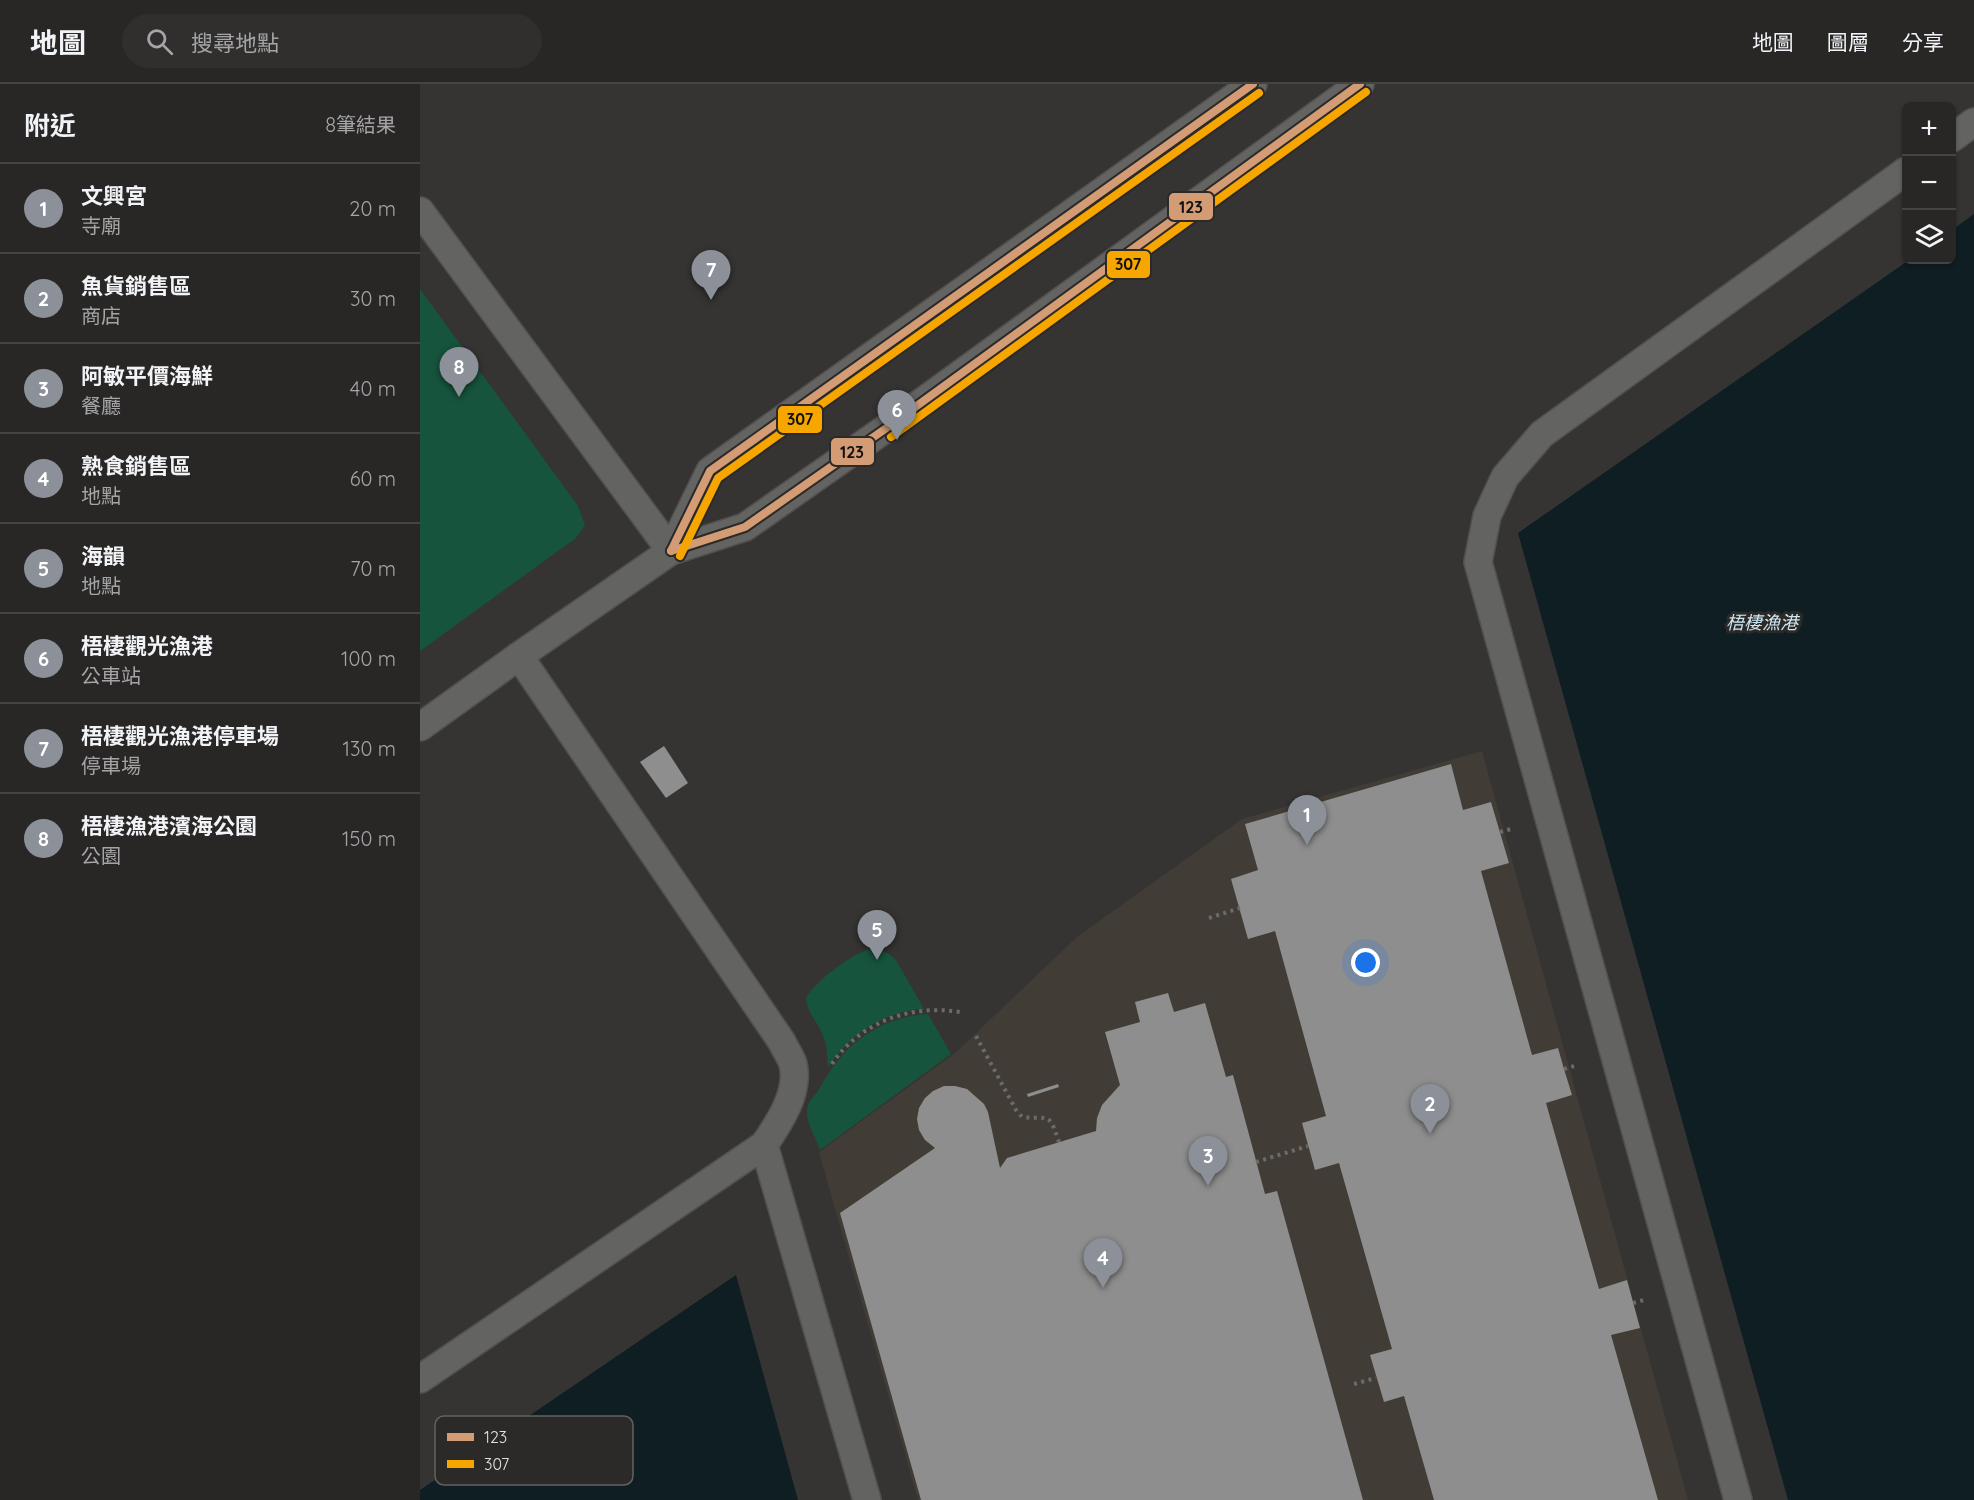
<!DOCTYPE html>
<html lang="zh-TW">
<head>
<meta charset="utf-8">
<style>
	body { margin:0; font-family:Quicksand,"Noto Sans TC",sans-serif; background:#302f2e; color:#f1f3f6 }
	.controls { position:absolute; right:18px; top:18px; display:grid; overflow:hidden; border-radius:9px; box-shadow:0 2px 4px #0004 }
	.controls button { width:54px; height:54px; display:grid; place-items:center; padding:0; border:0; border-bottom:2px solid #444443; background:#282726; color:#f1f3f6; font:30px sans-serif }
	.you { position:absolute; left:946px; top:879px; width:21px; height:21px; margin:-15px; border:4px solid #fff; border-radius:50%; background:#1a73e8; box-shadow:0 0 0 9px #1a73e833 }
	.badge { display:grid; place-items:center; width:39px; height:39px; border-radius:50%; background:#8c9099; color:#fff; font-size:20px; font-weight:700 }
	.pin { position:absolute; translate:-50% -50px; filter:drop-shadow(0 2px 3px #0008) }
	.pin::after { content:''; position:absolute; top:32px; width:21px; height:18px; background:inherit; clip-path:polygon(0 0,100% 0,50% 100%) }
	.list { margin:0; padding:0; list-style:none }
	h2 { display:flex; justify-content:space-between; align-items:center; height:78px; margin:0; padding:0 24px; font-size:26px }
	h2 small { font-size:20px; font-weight:400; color:#a5a5a7 }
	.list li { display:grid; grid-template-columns:39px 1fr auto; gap:18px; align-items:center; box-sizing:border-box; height:90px; padding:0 24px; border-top:2px solid #444443 }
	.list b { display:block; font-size:22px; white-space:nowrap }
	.list p { margin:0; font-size:20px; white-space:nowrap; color:#a5a5a7 }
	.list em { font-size:20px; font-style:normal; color:#a5a5a7 }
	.icon { flex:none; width:33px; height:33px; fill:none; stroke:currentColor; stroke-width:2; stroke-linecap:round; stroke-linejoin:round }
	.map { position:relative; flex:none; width:1554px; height:1416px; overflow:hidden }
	header { display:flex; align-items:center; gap:36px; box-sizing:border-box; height:84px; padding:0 30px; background:#282726; border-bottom:2px solid #444443 }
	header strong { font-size:28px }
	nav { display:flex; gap:33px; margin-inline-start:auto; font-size:21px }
	.search { width:420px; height:54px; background:#302f2e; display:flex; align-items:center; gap:15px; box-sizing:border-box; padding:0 21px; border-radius:33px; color:#a5a5a7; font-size:22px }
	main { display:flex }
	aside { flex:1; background:#282726 }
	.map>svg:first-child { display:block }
</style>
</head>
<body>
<header>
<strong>地圖</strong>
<div class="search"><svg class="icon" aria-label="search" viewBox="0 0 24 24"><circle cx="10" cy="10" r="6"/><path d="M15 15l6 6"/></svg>搜尋地點</div>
<nav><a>地圖</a><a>圖層</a><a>分享</a></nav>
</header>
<main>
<aside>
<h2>附近<small>8筆結果</small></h2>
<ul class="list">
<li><span class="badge">1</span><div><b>文興宮</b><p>寺廟</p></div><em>20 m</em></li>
<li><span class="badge">2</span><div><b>魚貨銷售區</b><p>商店</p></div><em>30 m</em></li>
<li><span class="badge">3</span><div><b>阿敏平價海鮮</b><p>餐廳</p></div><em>40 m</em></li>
<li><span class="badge">4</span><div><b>熟食銷售區</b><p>地點</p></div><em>60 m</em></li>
<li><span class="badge">5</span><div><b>海韻</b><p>地點</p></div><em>70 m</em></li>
<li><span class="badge">6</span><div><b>梧棲觀光漁港</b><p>公車站</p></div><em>100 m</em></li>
<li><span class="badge">7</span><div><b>梧棲觀光漁港停車場</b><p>停車場</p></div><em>130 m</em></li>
<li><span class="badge">8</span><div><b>梧棲漁港濱海公園</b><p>公園</p></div><em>150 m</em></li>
</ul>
</aside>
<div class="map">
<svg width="1554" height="1416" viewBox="0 0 1554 1416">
	<rect width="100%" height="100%" fill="#353433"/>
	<polygon fill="#413d36" points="1062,667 1268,1416 498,1416 399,1068 534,970 657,853 822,735"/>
	<g fill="#16543d">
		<polygon points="0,205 158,422 165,441 156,454 0,567"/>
		<path d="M452 864 469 870 476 876 504 925C464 927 430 950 408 983 407 971 407 960 402 949 396 936 387 928 386 914 395 897 433 869 452 864Z"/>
		<path d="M508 930 531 970 400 1066C396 1054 386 1039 387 1026 388 1016 397 1010 401 1002 424 960 459 933 508 930Z"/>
	</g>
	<g fill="#0f1e23">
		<polygon points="1554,130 1554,1416 1368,1416 1098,449 1489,176 1532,176 1532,146"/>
		<polygon points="316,1191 378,1416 0,1416 0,1406"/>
	</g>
	<g fill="#8f8e8e">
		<polygon points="244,662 268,699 246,714 220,678"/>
		<polygon points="1031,680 1043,726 1071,718 1089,779 1061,787 1112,971 1138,964 1144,985 1152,1011 1126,1019 1179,1205 1207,1196 1220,1244 1191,1251 1238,1416 1014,1416 984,1312 964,1318 950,1271 972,1265 919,1079 895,1086 882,1039 906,1032 855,847 828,855 811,795 838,786 825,740"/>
		<polygon points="748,909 754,928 785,919 806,993 813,991 845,1110 857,1107 943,1416 501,1416 420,1129 515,1064 505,1056 499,1046 497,1035 499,1024 505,1014 513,1007 524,1002 535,1002 547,1005 564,1020 568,1028 580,1084 587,1074 676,1047 677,1034 682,1021 700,1001 685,948 720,938 715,918"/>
		<polygon points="638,1000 639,1003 608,1013 607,1010"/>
	</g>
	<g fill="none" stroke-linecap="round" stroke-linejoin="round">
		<g stroke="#51504f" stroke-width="30">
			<g id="lane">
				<polyline points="1532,54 1554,38"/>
				<polyline points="0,127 251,467"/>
				<polyline points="251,467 290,387 833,0"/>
				<polyline points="0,643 99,572 251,467 325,443 465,345 940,0"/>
				<polyline points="344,1061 447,1416"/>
				<path d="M0 1295 344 1061C359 1039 380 1008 373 980 371 973 365 965 362 958L99 572"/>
				<polyline points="1318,1416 1058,478 1067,432 1085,393 1122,350 1486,87"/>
			</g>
		</g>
		<g stroke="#6c6b6a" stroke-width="4" stroke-dasharray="3 4.5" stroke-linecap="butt">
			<polyline points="1080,748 1091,745"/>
			<polyline points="789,834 820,824"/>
			<path d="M556 952 596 1026 602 1033C630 1036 628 1026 639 1058"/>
			<path d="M412 980C440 938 491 920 540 928"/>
			<polyline points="1144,985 1158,981"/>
			<polyline points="836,1078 888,1062"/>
			<polyline points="1213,1219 1224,1216"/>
			<polyline points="934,1300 956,1294"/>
		</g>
		<use href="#lane" stroke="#636362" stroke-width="27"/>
		<g stroke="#2c2a28" stroke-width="12">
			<g id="bus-1">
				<polyline points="251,467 325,443 465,345 940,0"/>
				<polyline points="251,467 290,387 833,0"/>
			</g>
		</g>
		<g stroke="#2c2a28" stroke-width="12">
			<g id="bus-2">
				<polyline points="471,353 946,8"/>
				<polyline points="260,472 298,394 839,9"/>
			</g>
		</g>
		<use href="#bus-1" stroke="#d39c74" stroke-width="8"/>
		<use href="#bus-2" stroke="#f7a600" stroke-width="8"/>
	</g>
	<g text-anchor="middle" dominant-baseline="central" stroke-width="6" stroke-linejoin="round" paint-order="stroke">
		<g font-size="18" font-style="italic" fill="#cde7f1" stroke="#2c2a28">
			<text x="1342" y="538">梧棲漁港</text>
		</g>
	</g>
	<rect x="15" y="1332" width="198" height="69" rx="9" fill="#2c2a28" stroke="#63615f" stroke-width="1.5"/>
	<rect x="27" y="1349" width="27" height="8" fill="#d39c74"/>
	<rect x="27" y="1376" width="27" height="8" fill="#f7a600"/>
	<g font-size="16" fill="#e2e1e0">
		<text x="64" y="1359">123</text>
		<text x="64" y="1386">307</text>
	</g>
	<g stroke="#2c2a28" stroke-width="2">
		<rect x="748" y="108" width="46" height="29" rx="6" fill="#d39c74"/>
		<rect x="686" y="166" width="45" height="29" rx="6" fill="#f7a600"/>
		<rect x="357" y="321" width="46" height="29" rx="6" fill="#f7a600"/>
		<rect x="410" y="353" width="45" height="29" rx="6" fill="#d39c74"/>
	</g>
	<g font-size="16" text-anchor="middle" font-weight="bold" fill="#111">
		<text x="771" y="129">123</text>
		<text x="708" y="186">307</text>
		<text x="380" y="341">307</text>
		<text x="432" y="374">123</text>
	</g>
</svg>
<div class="controls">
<button>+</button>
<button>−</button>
<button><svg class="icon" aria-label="layers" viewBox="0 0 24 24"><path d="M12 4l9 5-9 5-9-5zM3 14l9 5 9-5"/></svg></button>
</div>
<div class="you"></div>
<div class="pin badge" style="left:887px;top:761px">1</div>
<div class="pin badge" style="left:1010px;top:1050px">2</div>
<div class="pin badge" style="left:788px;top:1102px">3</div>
<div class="pin badge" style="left:683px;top:1204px">4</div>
<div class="pin badge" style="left:457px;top:876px">5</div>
<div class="pin badge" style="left:477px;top:356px">6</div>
<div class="pin badge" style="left:291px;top:216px">7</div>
<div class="pin badge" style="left:39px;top:313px">8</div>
</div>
</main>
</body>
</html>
